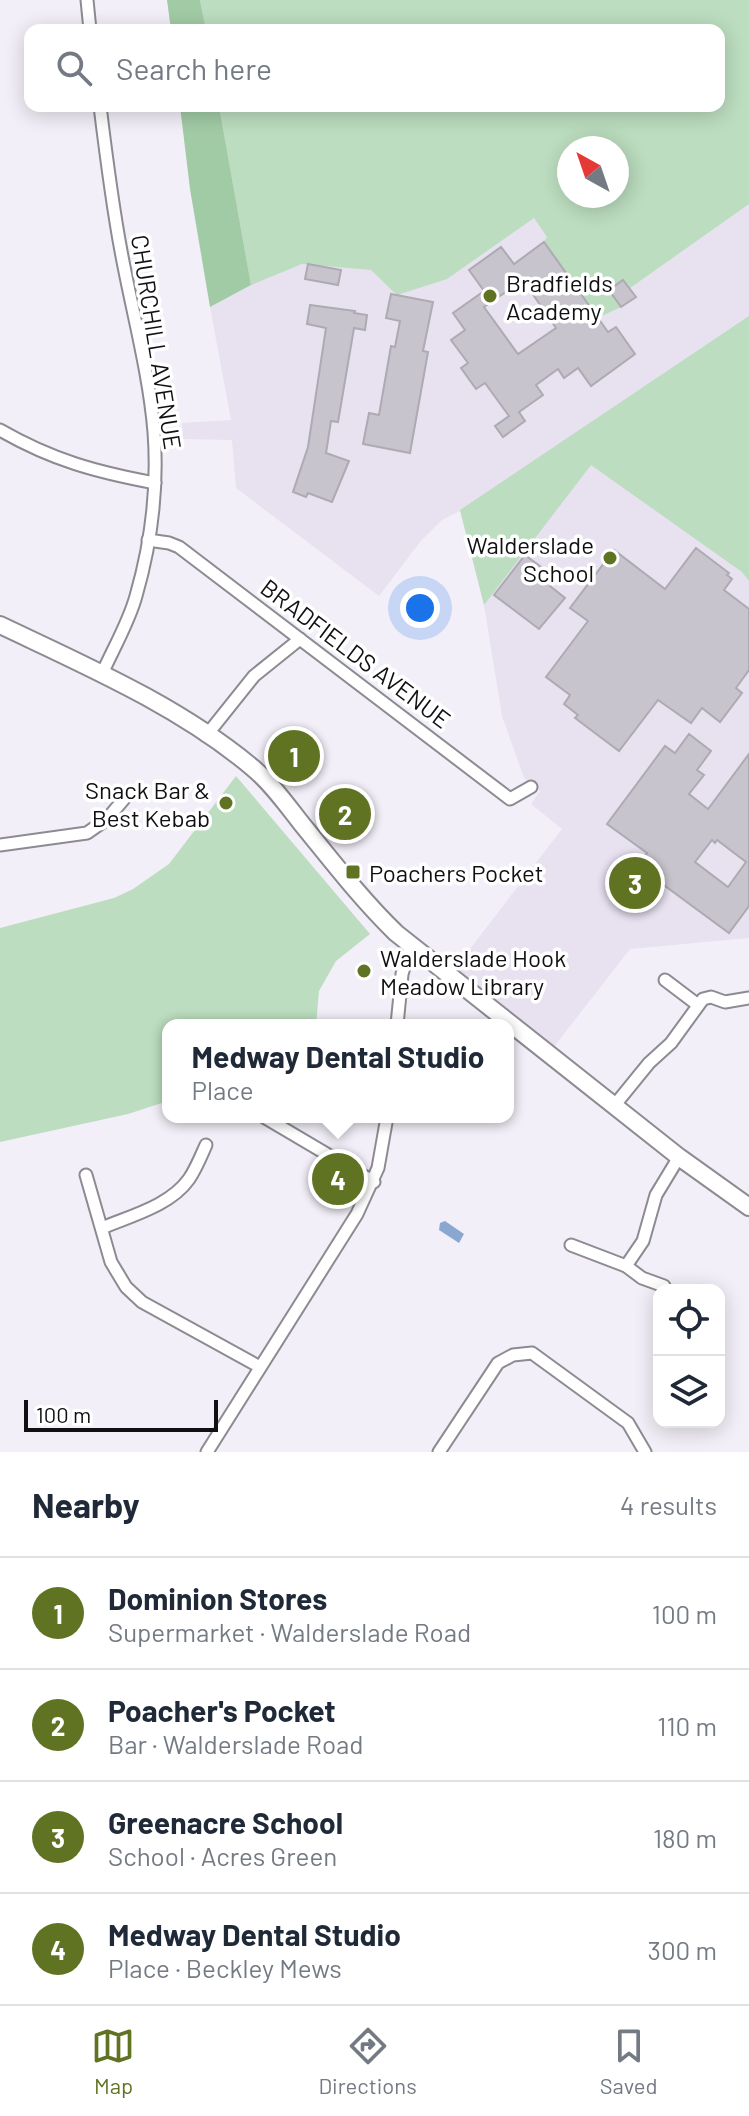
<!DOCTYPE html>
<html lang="en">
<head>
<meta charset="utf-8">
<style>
	body { margin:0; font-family:Barlow,sans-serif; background:#f6f6f7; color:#1f2937 }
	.controls { position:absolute; right:24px; bottom:24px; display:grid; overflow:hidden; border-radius:16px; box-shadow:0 4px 20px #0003 }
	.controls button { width:72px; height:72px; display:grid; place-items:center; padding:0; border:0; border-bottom:2px solid #e0e1e3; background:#fff; color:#1f2937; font:40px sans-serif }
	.compass { position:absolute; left:557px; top:136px; width:72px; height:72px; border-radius:50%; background:#fff; box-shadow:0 4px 20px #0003; rotate:320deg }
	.scale { position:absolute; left:24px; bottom:20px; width:194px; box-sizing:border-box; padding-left:8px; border:4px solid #100f12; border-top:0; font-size:22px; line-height:28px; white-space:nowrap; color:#100f12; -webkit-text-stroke:6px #fff; paint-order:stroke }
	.you { position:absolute; left:420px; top:608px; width:28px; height:28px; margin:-20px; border:6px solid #fff; border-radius:50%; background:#1a73e8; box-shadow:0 0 0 12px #1a73e833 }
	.badge { display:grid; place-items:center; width:52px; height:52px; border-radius:50%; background:#607322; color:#fff; font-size:26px; font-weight:700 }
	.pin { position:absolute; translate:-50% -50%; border:4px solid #fff; box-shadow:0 2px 8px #0006 }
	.popup { position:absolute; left:162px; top:1019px; width:352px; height:104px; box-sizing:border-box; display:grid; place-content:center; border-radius:16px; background:#fff; filter:drop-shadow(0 2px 6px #0005); font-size:26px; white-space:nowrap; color:#747a83 }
	.popup b { font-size:30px; color:#1f2937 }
	.popup::after { content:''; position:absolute; left:50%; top:100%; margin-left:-16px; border:16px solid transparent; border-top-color:#fff }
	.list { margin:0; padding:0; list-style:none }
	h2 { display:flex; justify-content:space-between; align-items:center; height:104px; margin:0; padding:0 32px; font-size:34px }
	h2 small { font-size:26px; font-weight:400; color:#747a83 }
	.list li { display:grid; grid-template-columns:52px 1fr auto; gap:24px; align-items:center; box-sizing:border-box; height:112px; padding:0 32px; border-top:2px solid #e0e1e3 }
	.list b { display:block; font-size:30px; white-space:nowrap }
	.list p { margin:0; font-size:26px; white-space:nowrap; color:#747a83 }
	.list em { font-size:26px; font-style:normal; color:#747a83 }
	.icon { flex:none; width:44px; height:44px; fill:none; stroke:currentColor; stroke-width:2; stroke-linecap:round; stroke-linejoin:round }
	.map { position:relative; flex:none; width:749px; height:1452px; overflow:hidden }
	.search { position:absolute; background:#fff; box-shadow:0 4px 20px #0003; left:24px; right:24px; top:24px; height:88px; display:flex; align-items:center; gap:20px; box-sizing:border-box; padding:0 28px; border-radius:16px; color:#747a83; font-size:30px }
	.sheet { height:552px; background:#fff }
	nav { display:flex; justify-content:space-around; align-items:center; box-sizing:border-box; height:112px; border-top:2px solid #e0e1e3; background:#fff; font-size:22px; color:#747a83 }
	nav a { display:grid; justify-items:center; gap:4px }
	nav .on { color:#607322 }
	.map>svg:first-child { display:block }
</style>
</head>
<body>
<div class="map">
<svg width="749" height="1452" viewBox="0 0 749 1452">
	<rect width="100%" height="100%" fill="#f3eff8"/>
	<path fill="#e7e1f0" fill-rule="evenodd" d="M200 0H749V938L630 949 553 1048 453 971 562 829 531 804 540 791 524 778 502 716 484 605 460 511 442 520 420 542 379 596 236 488 232 440 183 439 182 423 231 420 210 307 251 285 219 106H719V30H206ZM569 148H617V196H569Z"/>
	<g fill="#bcddbf" fill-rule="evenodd">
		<path d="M200 0H749V204L630 288 623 280 610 289 621 307 597 318 544 242 547 237 534 218 447 279 397 295 371 270 302 264 251 285 219 106H719V30H206ZM569 148H617V196H569Z"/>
		<polygon points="749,316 749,581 742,572 591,465 484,605 460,510"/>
		<polygon points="236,776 370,934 336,961 319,991 316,1025 168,1025 168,1101 128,1114 0,1142 0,928 114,898 133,889 169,864"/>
	</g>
	<g fill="#a1cba5">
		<polygon points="167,0 200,0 206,30 171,30"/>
		<polygon points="180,106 219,106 251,285 210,307 190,189"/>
	</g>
	<polygon fill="#89a7cf" points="445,1221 464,1234 459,1243 439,1230 440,1223"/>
	<g fill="#c8c4cd" stroke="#adaab2" stroke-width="2" fill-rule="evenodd">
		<path d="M544 242 608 332 616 327 635 354 591 386 578 368 564 378 558 369 536 385 543 395 519 412 525 421 503 437 495 426 509 416 485 383 476 389 461 368 468 363 451 340 465 330 453 313 484 291 469 270 501 247 514 264ZM523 280 556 328 518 354 484 307Z"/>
		<polygon points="308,264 341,270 338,285 305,279"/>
		<polygon points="623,280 636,297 621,307 609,290"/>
		<polygon points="391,294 433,302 423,351 428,352 410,453 363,444 369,413 379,415 391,346 395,347 400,321 386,318"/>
		<polygon points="310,305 355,311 354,313 367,315 365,330 354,328 338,422 331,421 326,453 349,461 332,502 308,493 306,497 293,492 308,447 326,328 307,324"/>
		<polygon points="696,548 729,573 727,575 732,579 724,590 749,609 749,670 736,688 742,693 720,722 702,708 691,723 658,700 619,751 575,718 578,715 564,704 570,695 546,677 588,621 570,608 614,550 665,589"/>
		<polygon points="525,555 556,578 550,586 565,598 539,629 494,595"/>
		<path d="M689 734 711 751 697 770 704 775 689 794 708 809 749 754V906L729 933 638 866 647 853 607 824 665 746 675 753ZM712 840 715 843 717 840 746 862 728 887 695 862Z"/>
		<polygon points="332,1167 351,1178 342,1192 324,1181"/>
	</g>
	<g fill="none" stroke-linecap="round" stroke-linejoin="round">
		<g stroke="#8e8a92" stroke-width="15">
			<g id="street">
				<polyline points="87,0 90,30"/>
				<path d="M100 106C106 155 112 203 121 251 132 311 149 372 154 432 158 486 151 544 136 596 129 622 113 649 102 674"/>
				<path d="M0 430C52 460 96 472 155 483"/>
				<polyline points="148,540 169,543 179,547 510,799 531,787"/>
				<polyline points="206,736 254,676 300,639"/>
				<polyline points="0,845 87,833 107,819 124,799"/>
				<polyline points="665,980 698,1005"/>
				<polyline points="397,1025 402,974 411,945"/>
				<polyline points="614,1106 649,1063 671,1043 703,999 711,997 725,1002 749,998"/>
				<polyline points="264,1117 374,1182"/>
				<polyline points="86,1175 111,1262 126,1287 142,1302 260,1367"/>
				<path d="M102 1228C130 1216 170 1206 189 1179 196 1169 201 1156 206 1145"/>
				<polyline points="571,1245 626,1266 642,1278 664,1286"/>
				<polyline points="626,1266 643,1241 656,1195 679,1157"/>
				<polyline points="207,1452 357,1214 378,1168 387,1117"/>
				<polyline points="439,1452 498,1363 513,1355 532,1353 628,1423 645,1452"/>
			</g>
		</g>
		<g stroke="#8e8a92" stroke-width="20">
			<path id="secondary" d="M0 625C86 666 179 706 253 768 272 784 286 804 301 823 332 861 361 899 396 933L679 1157 749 1207"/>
		</g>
		<use href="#street" stroke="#fff" stroke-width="11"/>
		<use href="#secondary" stroke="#fff" stroke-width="16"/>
	</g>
	<g fill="#607322" stroke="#fff" stroke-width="3">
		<circle cx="490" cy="296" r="8"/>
		<circle cx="610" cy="558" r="8"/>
		<circle cx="226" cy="803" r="8"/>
		<rect x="345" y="864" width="16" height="16" rx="4"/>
		<circle cx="364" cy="971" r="8"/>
	</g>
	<g text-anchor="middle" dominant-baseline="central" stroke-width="7" stroke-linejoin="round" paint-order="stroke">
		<g font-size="24" fill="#100f12" stroke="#fff" text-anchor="start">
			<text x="506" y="282">Bradfields<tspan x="506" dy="28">Academy</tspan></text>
			<text x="594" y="544" text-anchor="end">Walderslade<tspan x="594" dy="28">School</tspan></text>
			<text x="210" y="789" text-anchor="end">Snack Bar &amp;<tspan x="210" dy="28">Best Kebab</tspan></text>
			<text x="369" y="872">Poachers Pocket</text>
			<text x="380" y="957">Walderslade Hook<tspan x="380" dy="28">Meadow Library</tspan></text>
		</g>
		<g font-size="24" fill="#100f12" stroke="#fff">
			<text transform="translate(157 342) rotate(81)">CHURCHILL AVENUE</text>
			<text transform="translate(356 653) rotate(37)">BRADFIELDS AVENUE</text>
		</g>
	</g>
</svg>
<div class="controls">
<button><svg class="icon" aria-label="locate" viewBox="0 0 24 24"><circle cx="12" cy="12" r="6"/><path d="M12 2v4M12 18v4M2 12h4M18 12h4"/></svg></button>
<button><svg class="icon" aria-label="layers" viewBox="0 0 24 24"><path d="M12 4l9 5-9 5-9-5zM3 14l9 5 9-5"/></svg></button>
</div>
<svg class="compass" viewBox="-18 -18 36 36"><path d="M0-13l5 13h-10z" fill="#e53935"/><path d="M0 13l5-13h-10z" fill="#747a83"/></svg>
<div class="scale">100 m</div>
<div class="you"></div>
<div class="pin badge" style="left:294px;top:756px">1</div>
<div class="pin badge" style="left:345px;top:814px">2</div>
<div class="pin badge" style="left:635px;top:883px">3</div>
<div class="pin badge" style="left:338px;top:1179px">4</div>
<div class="popup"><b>Medway Dental Studio</b>Place</div>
<div class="search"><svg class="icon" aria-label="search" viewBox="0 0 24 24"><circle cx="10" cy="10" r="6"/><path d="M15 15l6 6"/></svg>Search here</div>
</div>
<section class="sheet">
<h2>Nearby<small>4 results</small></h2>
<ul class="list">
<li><span class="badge">1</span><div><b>Dominion Stores</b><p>Supermarket · Walderslade Road</p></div><em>100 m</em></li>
<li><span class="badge">2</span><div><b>Poacher's Pocket</b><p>Bar · Walderslade Road</p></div><em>110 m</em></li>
<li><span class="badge">3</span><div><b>Greenacre School</b><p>School · Acres Green</p></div><em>180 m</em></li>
<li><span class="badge">4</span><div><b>Medway Dental Studio</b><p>Place · Beckley Mews</p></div><em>300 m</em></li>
</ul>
</section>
<nav>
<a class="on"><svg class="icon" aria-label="map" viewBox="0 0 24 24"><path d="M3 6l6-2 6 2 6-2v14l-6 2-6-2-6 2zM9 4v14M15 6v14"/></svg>Map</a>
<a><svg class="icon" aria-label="directions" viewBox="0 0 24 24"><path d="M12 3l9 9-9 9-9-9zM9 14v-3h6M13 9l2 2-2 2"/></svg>Directions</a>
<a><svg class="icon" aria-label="saved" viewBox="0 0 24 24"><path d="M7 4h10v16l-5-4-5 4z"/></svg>Saved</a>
</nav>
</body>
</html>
